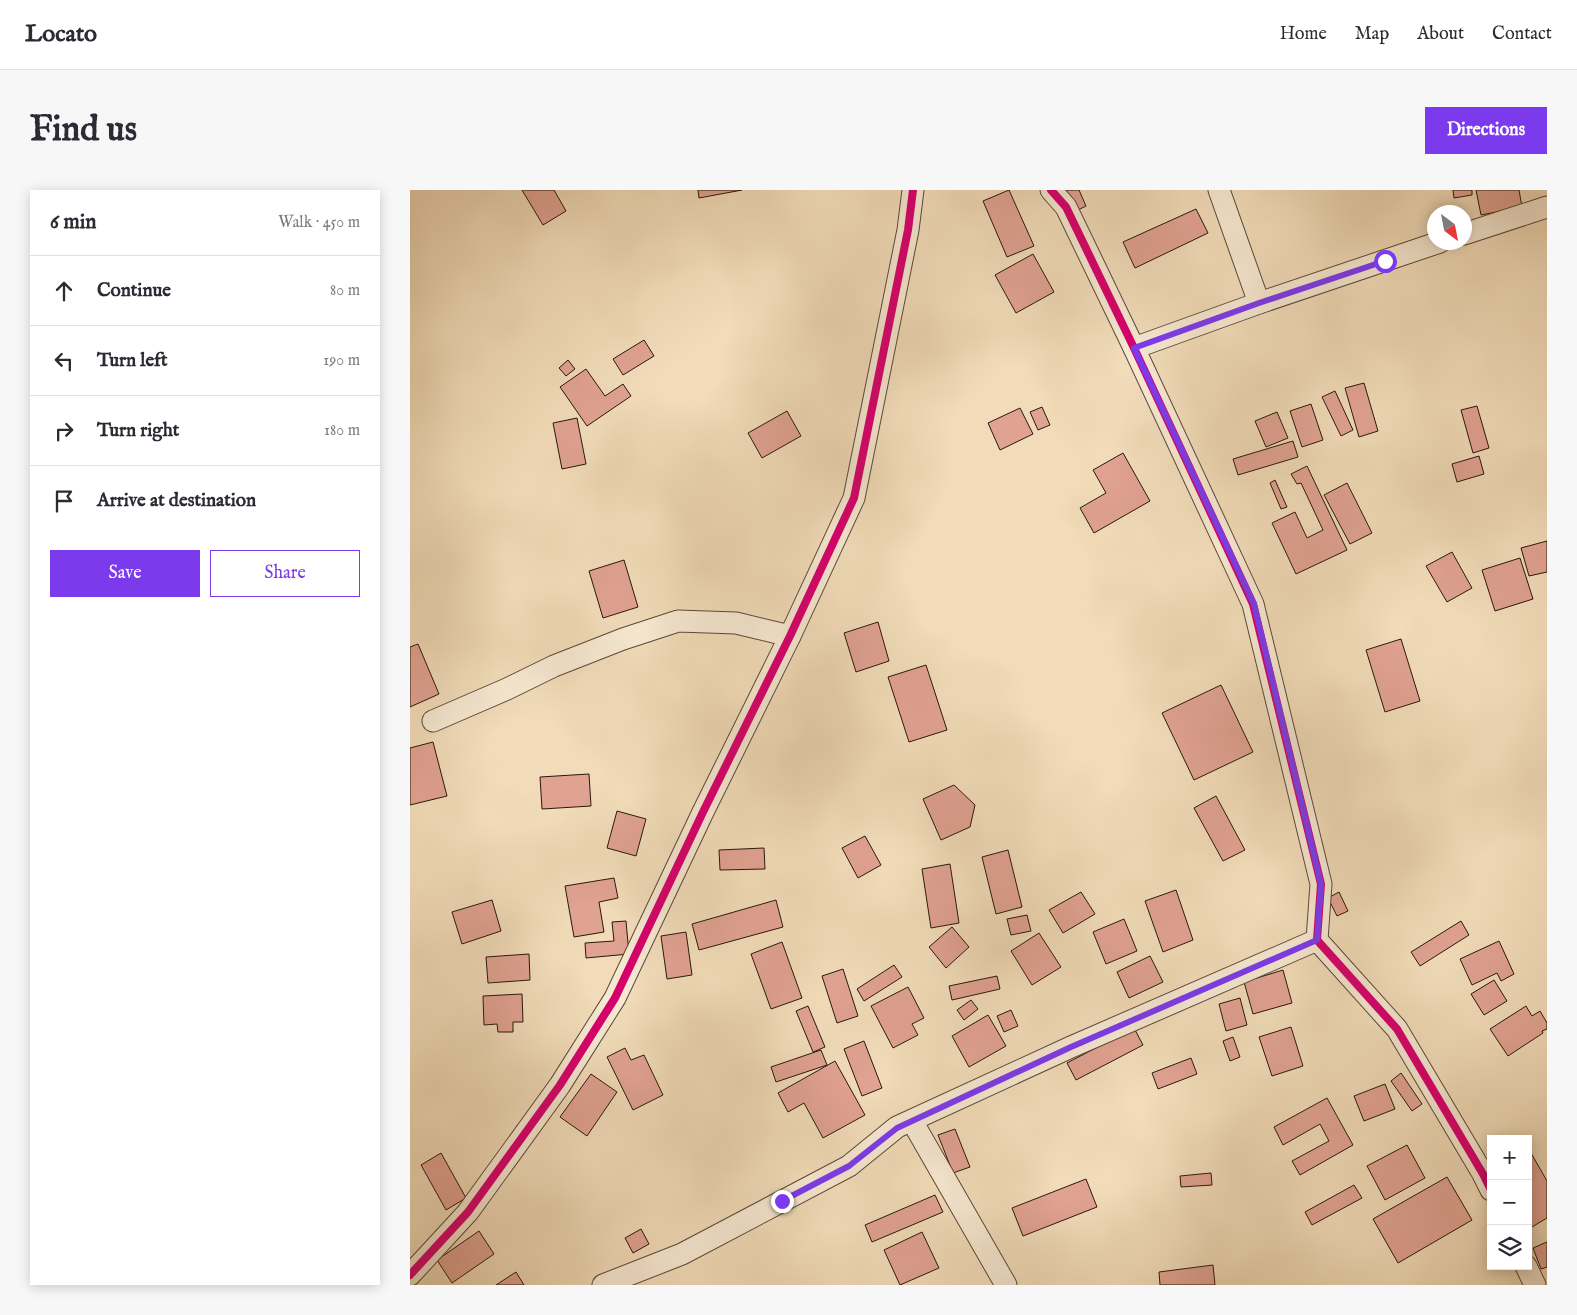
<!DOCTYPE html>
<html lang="en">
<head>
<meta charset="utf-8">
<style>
	body { margin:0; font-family:"IM FELL English",serif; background:#f7f7f7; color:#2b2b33 }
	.controls { position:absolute; right:15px; bottom:15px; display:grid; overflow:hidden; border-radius:0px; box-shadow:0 2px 12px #0003 }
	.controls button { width:45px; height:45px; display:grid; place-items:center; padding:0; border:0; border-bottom:1px solid #e1e1e2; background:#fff; color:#2b2b33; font:25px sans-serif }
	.compass { position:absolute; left:1017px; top:15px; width:45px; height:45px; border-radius:50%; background:#fff; box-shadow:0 2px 12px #0003; rotate:148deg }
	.stop { position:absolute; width:15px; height:15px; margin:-11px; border:4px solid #7c3aed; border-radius:50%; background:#fff }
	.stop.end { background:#7c3aed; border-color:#fff; box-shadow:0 1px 5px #0008 }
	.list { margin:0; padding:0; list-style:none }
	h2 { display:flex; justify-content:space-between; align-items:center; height:65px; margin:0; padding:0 20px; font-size:21px }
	h2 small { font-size:16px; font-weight:400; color:#7c7c81 }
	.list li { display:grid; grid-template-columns:32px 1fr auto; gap:15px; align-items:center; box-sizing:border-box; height:70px; padding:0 20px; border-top:1px solid #e1e1e2 }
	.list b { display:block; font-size:19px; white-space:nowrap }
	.list em { font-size:16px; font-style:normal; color:#7c7c81 }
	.actions { display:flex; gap:10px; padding:15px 20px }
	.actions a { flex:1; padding:11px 0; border:1px solid #7c3aed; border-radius:0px; text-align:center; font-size:18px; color:#7c3aed }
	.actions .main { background:#7c3aed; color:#fff }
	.icon { flex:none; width:28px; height:28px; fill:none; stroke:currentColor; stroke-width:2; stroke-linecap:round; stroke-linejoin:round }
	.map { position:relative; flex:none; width:1137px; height:1095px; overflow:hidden; border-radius:0px }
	header { display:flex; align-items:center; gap:30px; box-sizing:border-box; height:70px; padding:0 25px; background:#fff; border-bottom:1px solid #e1e1e2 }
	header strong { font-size:24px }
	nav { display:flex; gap:28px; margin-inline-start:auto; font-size:18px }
	.intro { display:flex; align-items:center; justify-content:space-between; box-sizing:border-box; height:120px; padding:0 30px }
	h1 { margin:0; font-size:35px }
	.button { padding:12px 22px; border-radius:0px; background:#7c3aed; color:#fff; font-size:18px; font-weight:700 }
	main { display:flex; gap:30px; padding:0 30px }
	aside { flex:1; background:#fff; border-radius:0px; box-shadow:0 2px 12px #0003 }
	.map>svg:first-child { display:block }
</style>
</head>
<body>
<header>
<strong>Locato</strong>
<nav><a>Home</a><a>Map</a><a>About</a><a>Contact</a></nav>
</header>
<div class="intro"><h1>Find us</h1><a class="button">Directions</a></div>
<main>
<aside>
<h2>6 min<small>Walk · 450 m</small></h2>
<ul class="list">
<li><svg class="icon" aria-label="ahead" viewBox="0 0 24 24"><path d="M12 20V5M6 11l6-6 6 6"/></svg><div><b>Continue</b></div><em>80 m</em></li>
<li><svg class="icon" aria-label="left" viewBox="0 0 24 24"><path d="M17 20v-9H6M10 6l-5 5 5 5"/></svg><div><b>Turn left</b></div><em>190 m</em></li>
<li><svg class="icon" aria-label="right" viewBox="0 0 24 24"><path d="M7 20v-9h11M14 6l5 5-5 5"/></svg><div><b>Turn right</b></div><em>180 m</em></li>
<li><svg class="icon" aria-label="arrive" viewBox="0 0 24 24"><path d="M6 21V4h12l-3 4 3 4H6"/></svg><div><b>Arrive at destination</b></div></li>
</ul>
<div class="actions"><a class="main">Save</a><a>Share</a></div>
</aside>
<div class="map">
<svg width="1137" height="1095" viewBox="0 0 1137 1095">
	<rect width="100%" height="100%" fill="#f1dbb8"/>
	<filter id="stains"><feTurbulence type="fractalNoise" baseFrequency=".004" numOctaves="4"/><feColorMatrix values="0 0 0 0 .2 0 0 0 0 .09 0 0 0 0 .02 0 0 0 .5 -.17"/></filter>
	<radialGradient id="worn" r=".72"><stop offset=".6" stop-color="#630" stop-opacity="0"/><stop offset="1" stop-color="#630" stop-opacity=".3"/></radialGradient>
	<g fill="#e0a291" stroke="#29170e">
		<polygon points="112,0 144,0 156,21 133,35"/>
		<polygon points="288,0 332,0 289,8"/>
		<polygon points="599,0 624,56 597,67 573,11"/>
		<polygon points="658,0 669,0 676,16 660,24 651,3"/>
		<polygon points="1043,0 1062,0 1062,5 1044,8"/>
		<polygon points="1066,0 1109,0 1112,17 1071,25"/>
		<polygon points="786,19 798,43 725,78 713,52"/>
		<polygon points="623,64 644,102 606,123 585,85"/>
		<polygon points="234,150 244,166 213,185 203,169"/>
		<polygon points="158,170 165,179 156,186 149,178"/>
		<polygon points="176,179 195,206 213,194 221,206 177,236 150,197"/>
		<polygon points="954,193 968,241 949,247 935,198"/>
		<polygon points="925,201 943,240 931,246 912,207"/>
		<polygon points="901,214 913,250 892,257 880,221"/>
		<polygon points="1067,216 1079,258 1063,263 1051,220"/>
		<polygon points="632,217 640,235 628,240 620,222"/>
		<polygon points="610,218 623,244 590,260 578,233"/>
		<polygon points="377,221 391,246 352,268 338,243"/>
		<polygon points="867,222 878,248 856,257 845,231"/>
		<polygon points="167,228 176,274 152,279 143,233"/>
		<polygon points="883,251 888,267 828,285 823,269"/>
		<polygon points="713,263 740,311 684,343 670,318 696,303 683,280"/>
		<polygon points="1069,266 1074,284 1047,292 1042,274"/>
		<polygon points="897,276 937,360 886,384 862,333 885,322 897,348 913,340 891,293 887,294 881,284"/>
		<polygon points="865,290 877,317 871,319 860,293"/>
		<polygon points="937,293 962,343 940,354 914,305"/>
		<polygon points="1137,351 1137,382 1119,386 1111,358"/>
		<polygon points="1042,362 1062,398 1037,412 1016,376"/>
		<polygon points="1110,368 1123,409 1085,421 1072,380"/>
		<polygon points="214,370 228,417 193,428 179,381"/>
		<polygon points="468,432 479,471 446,482 434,443"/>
		<polygon points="991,449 1010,511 975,522 956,460"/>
		<polygon points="8,454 29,504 0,517 0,457"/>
		<polygon points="516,475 537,540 499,552 478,487"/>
		<polygon points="811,495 843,562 784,590 752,523"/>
		<polygon points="23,552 37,606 0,615 0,558"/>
		<polygon points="179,584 181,616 132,619 130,587"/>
		<polygon points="544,595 565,615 560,637 531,650 513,609"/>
		<polygon points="806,606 835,660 813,671 784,618"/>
		<polygon points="207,621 236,629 226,666 197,658"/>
		<polygon points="455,646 471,675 448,688 432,658"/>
		<polygon points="354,658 355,679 310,680 309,660"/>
		<polygon points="598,660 612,717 586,724 572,667"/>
		<polygon points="540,674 549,733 521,738 512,679"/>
		<polygon points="204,688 208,708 189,712 194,742 164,747 155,696"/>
		<polygon points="766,700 783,750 753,762 735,711"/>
		<polygon points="671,702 685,724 653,743 639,720"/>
		<polygon points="929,702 938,721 927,726 918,708"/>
		<polygon points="82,710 91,741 52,754 42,722"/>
		<polygon points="366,710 373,737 289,760 282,734"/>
		<polygon points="617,725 621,741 601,745 597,729"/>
		<polygon points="714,729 727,761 696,774 683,742"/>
		<polygon points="216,731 219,764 176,768 175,753 204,751 202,732"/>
		<polygon points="1051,731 1059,745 1010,776 1001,762"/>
		<polygon points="542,737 559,757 536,778 519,757"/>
		<polygon points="276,742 282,785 257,789 251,746"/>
		<polygon points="629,743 651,777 622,795 601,761"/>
		<polygon points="1089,751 1104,784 1091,791 1087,783 1062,795 1050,769"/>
		<polygon points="372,752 392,808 361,819 341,764"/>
		<polygon points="119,764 120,790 78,793 76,767"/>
		<polygon points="740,766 753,792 719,808 707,782"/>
		<polygon points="484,775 492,787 454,811 447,799"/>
		<polygon points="433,779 448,826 427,833 412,786"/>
		<polygon points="873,780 882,813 843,824 834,792"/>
		<polygon points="587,786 590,799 542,810 539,796"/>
		<polygon points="1084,790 1097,811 1074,825 1061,804"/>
		<polygon points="498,797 514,828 502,834 508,845 483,858 461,816"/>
		<polygon points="112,804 113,832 103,832 103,842 88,842 87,834 74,835 73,806"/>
		<polygon points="830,808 837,835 816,841 809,814"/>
		<polygon points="561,810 568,819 554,830 547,820"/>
		<polygon points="398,816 415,857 403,862 386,821"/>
		<polygon points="1116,816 1122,826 1130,821 1137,833 1137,839 1132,841 1133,843 1098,866 1080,839"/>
		<polygon points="601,820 608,836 594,842 587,826"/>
		<polygon points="578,825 596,856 559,877 542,846"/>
		<polygon points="881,837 893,876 862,886 849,847"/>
		<polygon points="724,838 733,855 666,890 657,873"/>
		<polygon points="823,847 830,867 820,871 813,851"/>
		<polygon points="454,851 472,898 452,906 434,859"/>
		<polygon points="215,858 221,870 234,865 253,905 223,920 197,867"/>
		<polygon points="411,860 417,875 366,892 361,877"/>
		<polygon points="781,868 787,884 748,899 742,883"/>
		<polygon points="425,871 455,925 413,948 394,913 378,922 368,903"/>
		<polygon points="991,883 1012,914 1002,921 981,891"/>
		<polygon points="181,884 207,902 177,946 150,927"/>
		<polygon points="975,894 985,919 954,931 944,906"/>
		<polygon points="917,908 943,955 890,985 882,971 919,951 910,934 873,955 864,937"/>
		<polygon points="545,939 560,977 543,983 528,945"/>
		<polygon points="997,955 1015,988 975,1010 957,976"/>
		<polygon points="31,963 56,1008 36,1020 11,975"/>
		<polygon points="1121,963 1137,991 1137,1028 1122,1037 1118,1030 1118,964"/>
		<polygon points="801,983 802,995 771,997 770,986"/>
		<polygon points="1037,987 1062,1030 988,1073 963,1029"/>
		<polygon points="676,989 687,1017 613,1046 602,1018"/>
		<polygon points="944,995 952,1008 902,1035 895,1022"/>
		<polygon points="525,1005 533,1022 462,1052 455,1035"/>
		<polygon points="231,1039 239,1054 223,1063 215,1048"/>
		<polygon points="69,1041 84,1064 42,1093 27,1070"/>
		<polygon points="512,1042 529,1078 490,1095 474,1060"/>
		<polygon points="1137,1052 1137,1077 1131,1079 1123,1058"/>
		<polygon points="803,1075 805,1095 750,1095 749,1082"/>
		<polygon points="106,1082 114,1095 86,1095"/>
	</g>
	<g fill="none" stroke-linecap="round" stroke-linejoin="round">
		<g stroke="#5b4838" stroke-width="23">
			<g id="minor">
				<polyline points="641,0 656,17 724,158 843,414 911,694 907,750 987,839 1073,984 1081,1000"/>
				<polyline points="809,0 849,113"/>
				<polyline points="1054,44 1137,17"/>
				<polyline points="724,158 849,113 1030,52"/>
				<polyline points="23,531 97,499 144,476 213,449 268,431 326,433 380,446"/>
				<polyline points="502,931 596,1095"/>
				<polyline points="1116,1076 1125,1095"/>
				<polyline points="0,1085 58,1022 150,895 205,808 293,622 380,446 444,308 498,40 503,0"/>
				<polyline points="193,1095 272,1064 439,976 487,937 661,857 907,750"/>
			</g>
		</g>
		<use href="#minor" stroke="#f6e8d1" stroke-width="21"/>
		<g stroke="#f6e8d1" stroke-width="11">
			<g id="cycleway">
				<polyline points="641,0 656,17 724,158 843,414 911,694 907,750 987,839 1073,984 1081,1000"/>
				<polyline points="0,1085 58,1022 150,895 205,808 293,622 380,446 444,308 498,40 503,0"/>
			</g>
		</g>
		<use href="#cycleway" stroke="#d6006c" stroke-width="8"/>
	</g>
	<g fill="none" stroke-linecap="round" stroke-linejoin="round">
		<polyline stroke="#7c3aed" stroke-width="6" points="372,1011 439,976 487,938 661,857 907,750 911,694 844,414 724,158 849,113 975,71"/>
	</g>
	<rect width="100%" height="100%" filter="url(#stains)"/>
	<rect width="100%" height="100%" fill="url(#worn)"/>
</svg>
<div class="controls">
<button>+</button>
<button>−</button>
<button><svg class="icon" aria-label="layers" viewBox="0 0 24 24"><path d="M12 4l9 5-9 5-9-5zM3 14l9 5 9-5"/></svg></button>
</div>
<svg class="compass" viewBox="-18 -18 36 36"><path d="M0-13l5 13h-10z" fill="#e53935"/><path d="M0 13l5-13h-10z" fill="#7c7c81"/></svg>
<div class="stop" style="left:975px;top:71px"></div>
<div class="stop end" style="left:372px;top:1011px"></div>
</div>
</main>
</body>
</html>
